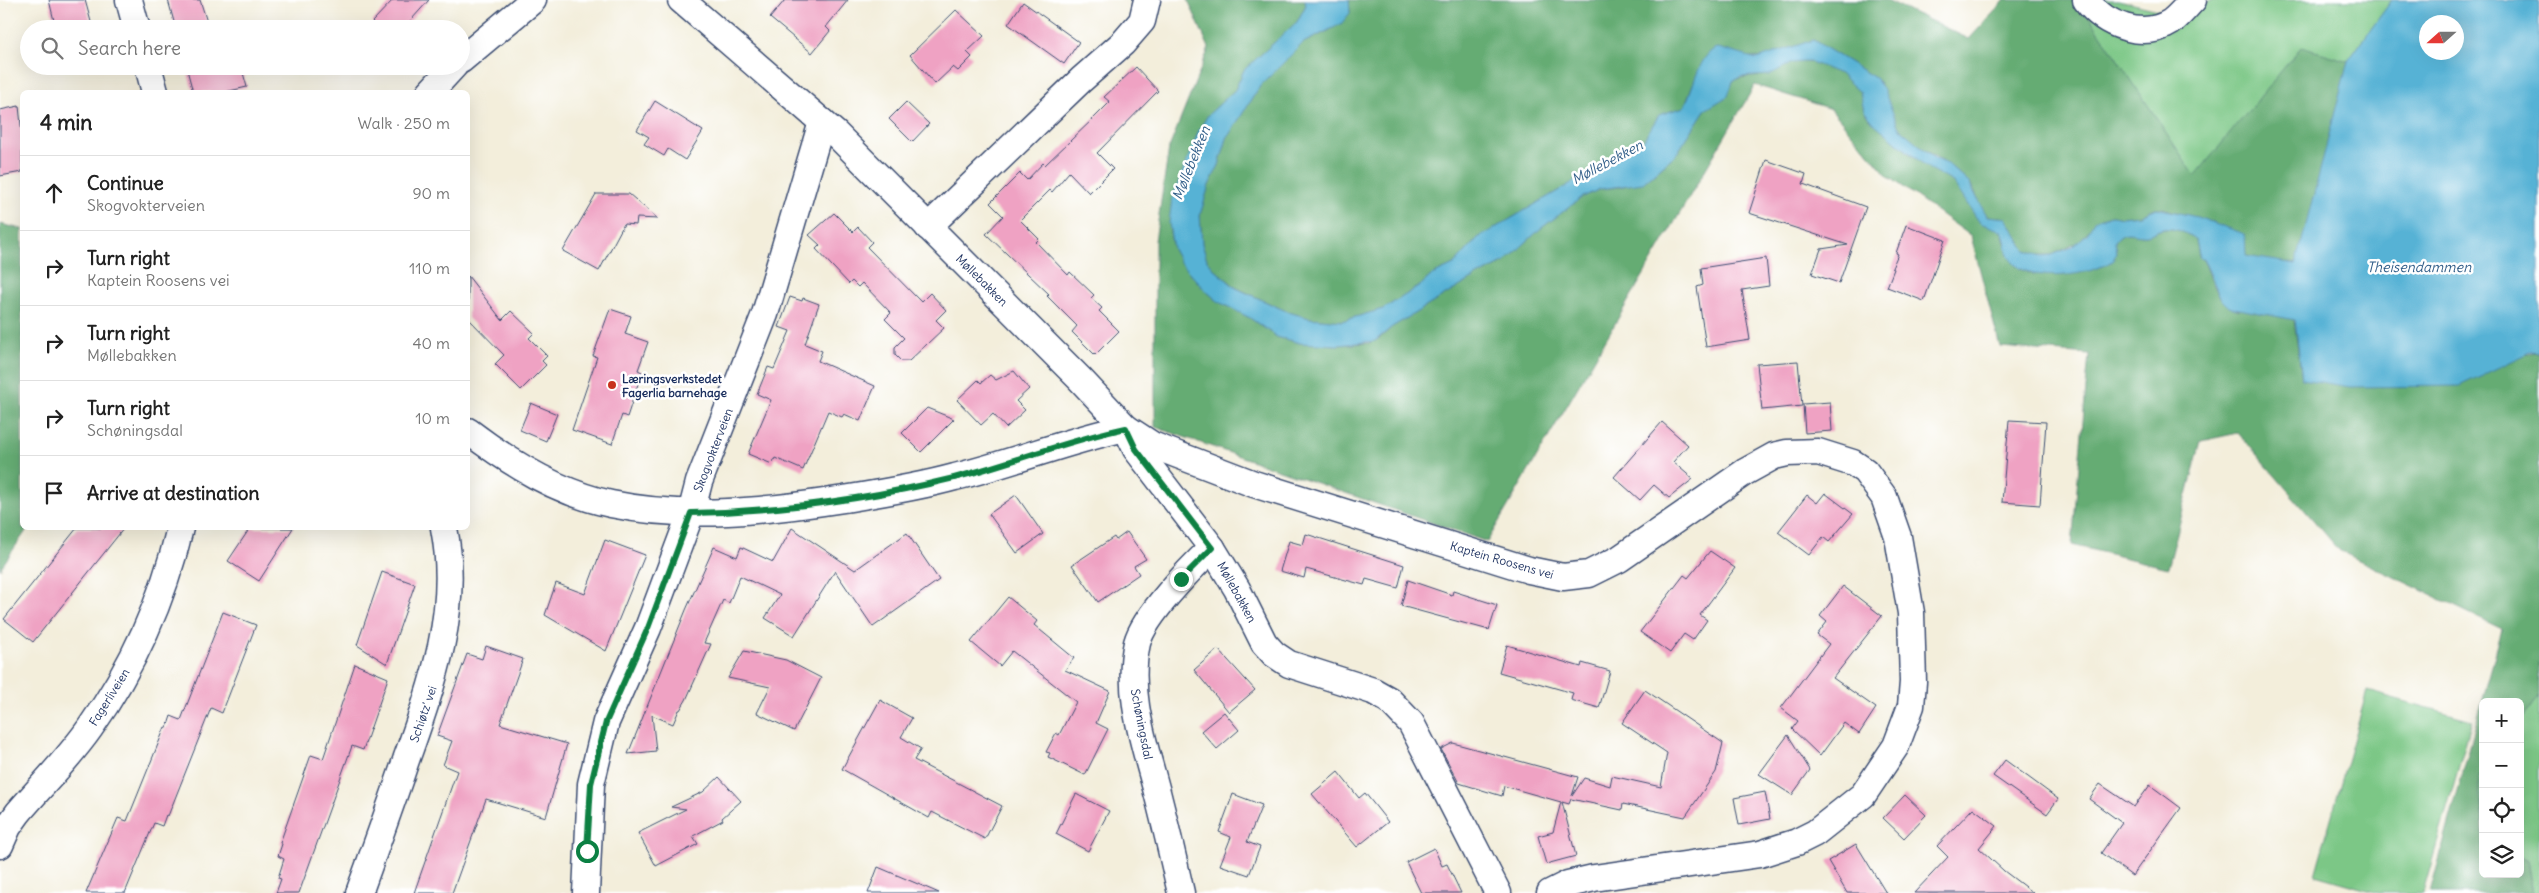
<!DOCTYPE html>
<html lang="en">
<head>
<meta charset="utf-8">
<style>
	body { margin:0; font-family:Delius,sans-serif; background:#f2f2f2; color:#222 }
	.controls { position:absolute; right:15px; bottom:15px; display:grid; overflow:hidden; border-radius:8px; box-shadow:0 5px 20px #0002 }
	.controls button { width:45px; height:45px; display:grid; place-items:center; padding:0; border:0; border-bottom:1px solid #e0e0e0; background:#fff; color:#222; font:25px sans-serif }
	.compass { position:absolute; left:2419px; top:15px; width:45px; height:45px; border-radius:50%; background:#fff; box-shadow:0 5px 20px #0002; rotate:249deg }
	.stop { position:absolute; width:15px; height:15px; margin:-11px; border:4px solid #0b8043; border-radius:50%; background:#fff }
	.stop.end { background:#0b8043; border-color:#fff; box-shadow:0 1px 5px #0008 }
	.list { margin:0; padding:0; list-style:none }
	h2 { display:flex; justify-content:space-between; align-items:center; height:65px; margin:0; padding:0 20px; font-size:21px }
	h2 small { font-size:16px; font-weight:400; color:#767676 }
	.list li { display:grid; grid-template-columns:32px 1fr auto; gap:15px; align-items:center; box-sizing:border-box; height:75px; padding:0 20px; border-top:1px solid #e0e0e0 }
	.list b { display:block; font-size:19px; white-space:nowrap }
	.list p { margin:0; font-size:16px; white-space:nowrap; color:#767676 }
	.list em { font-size:16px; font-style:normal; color:#767676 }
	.icon { flex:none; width:28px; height:28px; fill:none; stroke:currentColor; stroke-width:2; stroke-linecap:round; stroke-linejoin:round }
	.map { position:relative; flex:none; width:2539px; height:893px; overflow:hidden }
	.search { position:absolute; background:#fff; box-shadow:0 5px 20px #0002; left:20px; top:20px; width:450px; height:55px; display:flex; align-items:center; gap:12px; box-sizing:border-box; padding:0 18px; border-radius:28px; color:#767676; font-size:19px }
	.panel { position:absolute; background:#fff; box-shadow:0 5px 20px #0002; left:20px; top:90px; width:450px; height:440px; border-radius:8px }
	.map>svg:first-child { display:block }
</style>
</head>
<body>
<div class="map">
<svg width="2539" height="893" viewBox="0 0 2539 893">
	<rect width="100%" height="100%" fill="#fff"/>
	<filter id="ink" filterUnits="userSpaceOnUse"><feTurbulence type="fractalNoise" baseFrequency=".02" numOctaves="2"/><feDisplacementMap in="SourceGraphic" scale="10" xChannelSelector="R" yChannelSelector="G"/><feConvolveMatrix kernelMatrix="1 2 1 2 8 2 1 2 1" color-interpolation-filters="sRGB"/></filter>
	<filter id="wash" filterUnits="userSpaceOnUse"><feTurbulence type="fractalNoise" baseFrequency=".0096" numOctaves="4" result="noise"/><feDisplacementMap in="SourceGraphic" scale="20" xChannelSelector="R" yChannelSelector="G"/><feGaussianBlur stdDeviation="1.12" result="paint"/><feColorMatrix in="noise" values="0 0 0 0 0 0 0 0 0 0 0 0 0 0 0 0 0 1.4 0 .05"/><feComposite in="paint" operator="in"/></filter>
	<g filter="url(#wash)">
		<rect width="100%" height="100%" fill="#f3eedb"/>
		<g fill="#7cc786" stroke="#4c7b72">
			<polygon points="2078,0 2118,0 2170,13 2213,0 2392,0 2348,61 2301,48 2195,177"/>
			<polygon points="2367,691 2472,720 2423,893 2378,893 2315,875"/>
			<polygon points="2539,697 2539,893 2533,893 2527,861 2520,857 2520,722"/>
			<polygon points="2483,771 2483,823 2478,777"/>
		</g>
		<g fill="#65ac73" stroke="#406e68">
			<path d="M1188 0H1305L1306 5 1297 22 1244 70 1235 90 1208 115 1199 130 1172 199 1170 232 1173 249 1180 262 1205 290 1219 302 1250 318 1277 337 1300 343 1338 345 1369 343 1380 338 1392 327 1477 276 1505 262 1540 229 1581 198 1600 189 1620 187 1647 180 1677 153 1705 110 1727 96 1733 81C1742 75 1753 79 1762 75 1772 71 1781 66 1791 63 1813 57 1847 72 1859 91 1865 99 1862 108 1867 116L1912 156 1953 182 1969 203 2002 231 2008 254 2017 267 2024 271 2033 274 2081 272 2101 267 2117 252 2115 241C2124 229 2130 234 2143 235 2150 236 2156 230 2163 229 2175 227 2187 233 2196 240L2199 256 2202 257C2211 276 2217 306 2240 310L2215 223 2162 208H2155L2140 215 2122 217 2112 215 2098 219 2079 242 2052 255H2033L2026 251 2008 222 2002 217C1975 220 1983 198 1969 183 1949 161 1920 151 1900 129 1890 117 1885 97 1880 83L1875 78 1813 40 1763 58 1751 57 1693 84 1684 107 1659 115 1643 141 1478 238 1454 265 1432 275 1420 286 1383 309 1342 321 1309 318 1288 312 1237 288 1214 269 1207 260 1202 244 1200 215 1209 185 1219 165 1227 138 1260 86 1303 43 1330 30 1350 13 1349 0H1887L1969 39 2005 0H2078L2195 176 2301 47 2348 61 2297 264 2286 262 2302 379 2539 353V697L2520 722V702H2483V771L2478 777 2483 823V874H2520V857L2527 861 2533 893H2430L2502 629 2340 551 2238 433 2201 441 2168 568 2072 545 2089 354 2000 347 1971 236 1888 176 1831 109 1755 85 1487 542 1155 427V241L1169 148 1209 48Z"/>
			<polygon points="0,224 22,229 22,528 28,528 0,569"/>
		</g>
		<path fill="#57b2d5" stroke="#39709a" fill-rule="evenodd" d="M1305 0H1349L1350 13 1341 24 1303 43 1260 86 1227 138 1219 165 1209 185 1200 215 1202 244 1207 260 1214 269 1236 288 1288 312 1309 318 1342 321 1383 309 1420 286 1432 275 1454 265 1478 238 1643 141 1659 115 1684 107C1693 91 1699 52 1718 48L1757 59 1813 40 1875 78 1883 88 1899 128 1936 159 1948 164 1969 183 1987 216 2006 218 2026 251 2042 256 2052 255 2072 247 2087 234 2094 221 2098 219 2112 215 2122 217 2140 215 2157 208 2197 217 2245 234 2246 256 2296 264 2348 61 2392 0H2539V353L2531 352 2459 386 2350 387 2302 379 2295 320 2229 307 2221 299 2203 258H2200L2196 240C2187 233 2175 227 2163 229 2156 230 2150 236 2143 235 2130 234 2124 229 2115 241L2117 252 2113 260C2093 276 2028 285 2011 260 2005 252 2007 240 2002 231L1980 223 1953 182 1928 168 1875 124 1864 111 1860 92 1840 74 1811 62H1802L1792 63 1769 75 1740 77 1733 81 1728 96 1705 110 1677 153 1643 183 1600 189 1581 198 1540 229 1505 262 1477 276 1392 327 1375 341 1338 345 1300 343 1277 337 1250 318 1219 302 1205 290 1180 262 1173 249 1169 223 1172 199 1199 130 1208 115 1235 90 1244 70 1297 22 1306 5ZM2456 22V52H2426V22Z"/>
		<g id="blocks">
			<g fill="#efa2c3">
				<polygon points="49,0 85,0 93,29 56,29"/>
				<polygon points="168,0 200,0 207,22 176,29"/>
				<polygon points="393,0 429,0 403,29 379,29 372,22"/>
				<polygon points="785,0 848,0 826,27 830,31 812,53 770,18"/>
				<polygon points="1023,2 1079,42 1064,64 1008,24"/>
				<polygon points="956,10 984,36 967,52 972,57 958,71 953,67 935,84 910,55"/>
				<polygon points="186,66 241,66 247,87 225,92 193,92"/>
				<polygon points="1136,67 1158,91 1097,153 1113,169 1089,193 1069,172 1052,192 1050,190 1020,220 1039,239 1036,242 1068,275 1070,272 1094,295 1091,298 1102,308 1099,311 1119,331 1095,355 1072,332 1077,326 1047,296 1049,294 986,234 1003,216 990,203 1020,173 1027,180 1043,163 1045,165 1095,117 1110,102 1104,97"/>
				<polygon points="655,101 703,131 685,160 668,149 664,156 644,144 649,137 637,130"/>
				<polygon points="906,102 929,124 912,142 889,119"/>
				<polygon points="19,106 22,135 22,172 0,176 0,110"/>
				<polygon points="1766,160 1806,174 1803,184 1866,207 1839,283 1812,274 1821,249 1848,245 1749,213"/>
				<polygon points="596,194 629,194 658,219 637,218 636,225 624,224 599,271 563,251"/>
				<polygon points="834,213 853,232 858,227 872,242 867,247 921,302 930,293 946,310 936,320 944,328 909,361 901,361 895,355 895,347 904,338 885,319 891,313 862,283 858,287 852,281 849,284 816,249 820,245 809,235"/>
				<polygon points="1906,225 1945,240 1924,301 1887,287 1894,269 1892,268 1898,254 1896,253"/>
				<polygon points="1766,258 1769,286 1742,290 1750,340 1706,347 1697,287 1703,285 1701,268"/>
				<polygon points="468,276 502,320 511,311 534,333 529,338 547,356 542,361 546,365 521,390 495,364 504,355 468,318"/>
				<polygon points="790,297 802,301 803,298 819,304 805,344 822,351 818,361 875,386 860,421 844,414 842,417 828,411 803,470 775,458 772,464 748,454 771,400 757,394 768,367 774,369 790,331 779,327"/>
				<polygon points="610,309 631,316 625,334 648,342 638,370 642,372 627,417 622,415 612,444 572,430 597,357 593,356"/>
				<polygon points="1798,361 1802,406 1762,410 1757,364"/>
				<polygon points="1014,371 1029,389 1016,401 1025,410 1006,428 993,414 981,425 957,400 978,380 981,383 990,375 996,380"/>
				<polygon points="1830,402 1832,431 1805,433 1803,404"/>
				<polygon points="531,403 557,414 546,441 520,430"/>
				<polygon points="927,408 954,419 921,452 902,433"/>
				<polygon points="2009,420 2046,422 2040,505 2002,502"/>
				<polygon points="1662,422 1688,445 1673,462 1693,479 1669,498 1654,485 1640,500 1614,477"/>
				<polygon points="1825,493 1853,514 1829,542 1823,537 1809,555 1778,532 1807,495 1817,503"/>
				<polygon points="1016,495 1043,534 1017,553 989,514"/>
				<polygon points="77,528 124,528 33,642 4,619"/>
				<polygon points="250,528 293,528 259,581 228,561"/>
				<polygon points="792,528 855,570 907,533 939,580 873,627 835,571 794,636 765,618 780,595 740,576 729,603 723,600 704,643 711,644 686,700 680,710 679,710 673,724 652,715 656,751 628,754 686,610 714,547 737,557 741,547 773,562"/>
				<polygon points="1127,532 1146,559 1134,566 1139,574 1098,602 1072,565 1114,537 1116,540"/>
				<polygon points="1306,534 1404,565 1398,588 1366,579 1364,585 1306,569 1304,578 1280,571 1289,541 1303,545"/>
				<polygon points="605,540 645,555 606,651 545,615 556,583 585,594"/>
				<polygon points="1710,551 1735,568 1700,615 1707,620 1693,640 1684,634 1670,653 1640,632 1684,575 1688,578"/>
				<polygon points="382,572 415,584 387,664 357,645"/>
				<polygon points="1408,580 1452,595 1453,591 1497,605 1489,630 1401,606"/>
				<polygon points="1843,586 1882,616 1833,678 1876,708 1859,734 1844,723 1820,756 1792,729 1798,721 1781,708 1829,644 1817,635 1827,622 1820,616"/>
				<polygon points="1008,597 1037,621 1034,625 1074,658 1065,670 1110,691 1096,723 1108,729 1085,775 1048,757 1050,753 1046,752 1056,733 1059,735 1076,702 1012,651 1000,666 971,642"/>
				<polygon points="223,612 256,625 222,713 211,708 168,816 166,815 162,826 154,823 125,893 86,893 118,818 127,821 165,727 167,728 171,716 181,720"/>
				<polygon points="1507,645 1581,667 1582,663 1610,671 1599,708 1571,700 1573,693 1499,672"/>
				<polygon points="486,646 523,659 500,724 567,744 546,817 486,799 452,893 414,893 457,771 443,765 452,741 437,736 467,654 482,659"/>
				<polygon points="1218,649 1255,690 1229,712 1194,670"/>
				<polygon points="744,651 786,660 821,678 794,731 757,713 770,687 728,678"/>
				<polygon points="355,664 388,678 363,750 352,746 299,893 276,893 281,879 278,878 284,859 278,856 282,844 280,843 311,755 323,759"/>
				<polygon points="1645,690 1723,743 1716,772 1685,817 1623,804 1622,810 1571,799 1569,804 1562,802 1576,856 1546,864 1538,836 1553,832 1561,802 1504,786 1502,796 1459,783 1441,749 1453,743 1578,777 1572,796 1584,778 1610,786 1612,776 1661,787 1667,753 1622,723"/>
				<polygon points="880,700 912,718 901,737 921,749 914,760 1002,806 985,839 932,812 929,818 842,769"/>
				<polygon points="1224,712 1239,730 1217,749 1201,731"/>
				<polygon points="1788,735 1810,770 1792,795 1759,774"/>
				<polygon points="2005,760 2058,799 2047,814 1993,776"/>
				<polygon points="1338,772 1359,798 1365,793 1388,822 1357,847 1312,794"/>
				<polygon points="719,777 741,801 722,818 723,820 693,836 698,844 656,866 638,833 686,809 671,807 703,792"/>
				<polygon points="2100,784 2134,807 2150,785 2181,808 2132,876 2101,853 2122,823 2089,799"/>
				<polygon points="1765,792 1770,819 1739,825 1734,798"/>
				<polygon points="1076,794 1109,811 1088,851 1056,834"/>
				<polygon points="1233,794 1262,805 1247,842 1260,847 1249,875 1220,865 1231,837 1219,832"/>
				<polygon points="1905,795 1926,815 1904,838 1883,818"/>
				<polygon points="1973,808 1997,826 1979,848 2004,871 2033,893 1914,893 1948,857 1937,846"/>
				<polygon points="1856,844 1886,893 1847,893 1828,861"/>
				<polygon points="1434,848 1442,866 1447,864 1461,893 1421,893 1406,862"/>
				<polygon points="878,867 939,893 868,893"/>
			</g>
		</g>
	</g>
	<g filter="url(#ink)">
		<use href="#blocks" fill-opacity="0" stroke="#3b4c71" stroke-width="1"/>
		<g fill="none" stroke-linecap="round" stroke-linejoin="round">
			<g stroke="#3b4c71" stroke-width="29">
				<g id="minor">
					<polyline points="129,0 137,29"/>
					<polyline points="681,0 836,134 1080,379 1126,428 1136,449 1212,548 1237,589 1264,643 1274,654 1289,664 1373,691 1389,700 1411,723 1498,893"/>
					<path d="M2086 0C2104 25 2143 40 2171 22 2179 16 2186 7 2193 0"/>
					<polyline points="461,60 533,0"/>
					<polyline points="148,66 155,92"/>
					<polyline points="430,92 454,66"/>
					<polyline points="928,227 1081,80 1123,43 1142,21 1147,0"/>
					<path d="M468 431C510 463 558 493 611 504 688 520 767 511 844 499 881 493 919 487 955 477 1013 463 1068 440 1126 428L1152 445 1254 484 1529 570 1563 577 1589 574 1619 559 1745 472 1774 456 1787 453 1818 452 1853 463 1865 471 1884 497 1898 537 1911 613 1913 682 1911 706 1896 746 1863 795 1815 833 1797 842 1760 854 1594 878 1568 884 1550 893"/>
					<path d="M0 845 8 827 18 813C42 785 69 758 90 728 133 667 163 601 180 528"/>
					<path d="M359 893C375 849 391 805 406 760 433 684 460 609 444 528"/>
					<polyline points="586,893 591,784 606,722 648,628 691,513 699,482 765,314 822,122"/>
					<path d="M1181 893C1174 862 1167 831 1159 800 1147 751 1125 695 1137 643 1144 616 1191 568 1212 548"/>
				</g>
			</g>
			<use href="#minor" stroke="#fff" stroke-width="26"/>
		</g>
	</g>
	<g fill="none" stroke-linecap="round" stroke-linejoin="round" filter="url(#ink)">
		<path stroke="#0b8043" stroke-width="6" d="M587 851 591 784 606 722 648 628 691 513C779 511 869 499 954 478 1012 463 1068 440 1126 428L1136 449 1212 548 1181 579"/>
	</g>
	<circle fill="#c8321e" stroke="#fff" stroke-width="2" cx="612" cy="385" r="5"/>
	<g text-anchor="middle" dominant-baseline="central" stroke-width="5" stroke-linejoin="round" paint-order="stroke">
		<g font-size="12" fill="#1b2f5e" stroke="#fff">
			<text transform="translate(982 280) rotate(45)">Møllebakken</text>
			<text transform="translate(713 450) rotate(-69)">Skogvokterveien</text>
			<text transform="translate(1502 560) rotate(16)">Kaptein Roosens vei</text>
			<text transform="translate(1237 592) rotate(61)">Møllebakken</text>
			<text transform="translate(109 697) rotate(-58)">Fagerliveien</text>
			<text transform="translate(423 714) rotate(-71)">Schiøtz' vei</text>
			<text transform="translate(1142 724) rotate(79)">Schøningsdal</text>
		</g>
		<g font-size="12" font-weight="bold" fill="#1b2f5e" stroke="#fff" text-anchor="start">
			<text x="622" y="378">Læringsverkstedet<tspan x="622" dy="14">Fagerlia barnehage</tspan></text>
		</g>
		<g font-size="14" font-style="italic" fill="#305d88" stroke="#fff">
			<text transform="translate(1607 162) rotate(-28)">Møllebekken</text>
			<text transform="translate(1191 163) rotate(-68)">Møllebekken</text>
			<text x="2419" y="267">Theisendammen</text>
		</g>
	</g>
</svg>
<div class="controls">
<button>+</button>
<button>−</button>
<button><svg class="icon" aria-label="locate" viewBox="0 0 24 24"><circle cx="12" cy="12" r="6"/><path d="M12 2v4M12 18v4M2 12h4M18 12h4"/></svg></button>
<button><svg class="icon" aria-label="layers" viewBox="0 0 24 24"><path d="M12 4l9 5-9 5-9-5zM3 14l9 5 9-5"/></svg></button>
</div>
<svg class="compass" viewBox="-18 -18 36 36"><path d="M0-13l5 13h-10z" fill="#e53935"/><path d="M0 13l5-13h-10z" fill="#767676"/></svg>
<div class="stop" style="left:587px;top:851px"></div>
<div class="stop end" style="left:1181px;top:579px"></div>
<div class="search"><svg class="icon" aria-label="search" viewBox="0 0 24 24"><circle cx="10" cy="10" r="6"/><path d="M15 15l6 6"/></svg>Search here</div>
<section class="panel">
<h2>4 min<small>Walk · 250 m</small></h2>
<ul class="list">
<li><svg class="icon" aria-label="ahead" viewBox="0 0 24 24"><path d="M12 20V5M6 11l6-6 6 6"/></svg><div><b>Continue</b><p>Skogvokterveien</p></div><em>90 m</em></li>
<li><svg class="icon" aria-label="right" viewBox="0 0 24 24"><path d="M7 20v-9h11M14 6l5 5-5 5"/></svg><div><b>Turn right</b><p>Kaptein Roosens vei</p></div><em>110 m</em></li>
<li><svg class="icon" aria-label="right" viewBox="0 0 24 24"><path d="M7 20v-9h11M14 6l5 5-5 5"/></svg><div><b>Turn right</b><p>Møllebakken</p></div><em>40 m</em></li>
<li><svg class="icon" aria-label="right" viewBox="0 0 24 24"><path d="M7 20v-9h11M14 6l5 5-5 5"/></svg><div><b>Turn right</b><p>Schøningsdal</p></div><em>10 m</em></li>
<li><svg class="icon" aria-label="arrive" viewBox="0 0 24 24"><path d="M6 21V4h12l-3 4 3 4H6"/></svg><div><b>Arrive at destination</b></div></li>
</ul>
</section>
</div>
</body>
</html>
